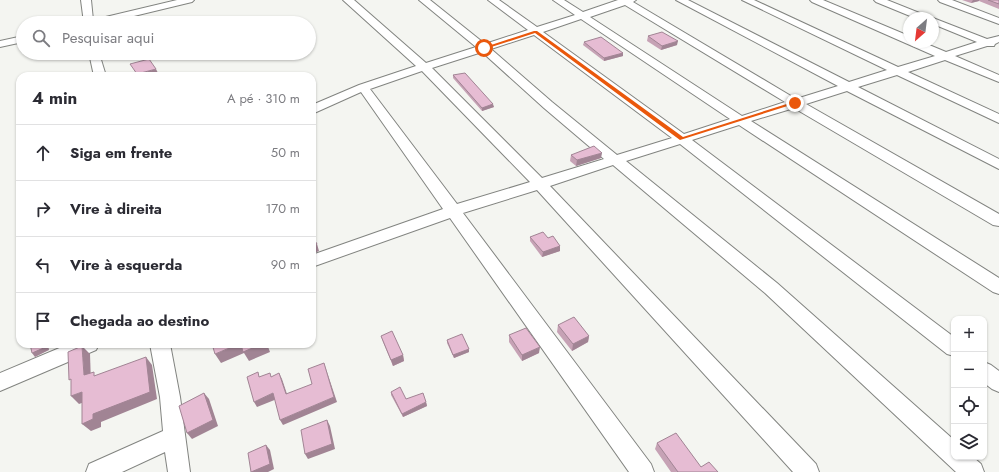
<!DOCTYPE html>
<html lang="pt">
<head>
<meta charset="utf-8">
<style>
	body { margin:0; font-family:Jost,sans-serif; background:#f7f7f7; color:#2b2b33 }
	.controls { position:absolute; right:12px; bottom:12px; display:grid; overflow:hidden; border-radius:8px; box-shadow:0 1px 3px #0004 }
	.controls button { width:36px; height:36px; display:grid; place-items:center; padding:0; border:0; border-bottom:1px solid #e1e1e2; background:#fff; color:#2b2b33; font:20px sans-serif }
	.compass { position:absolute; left:903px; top:12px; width:36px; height:36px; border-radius:50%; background:#fff; box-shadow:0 1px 3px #0004; rotate:208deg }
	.stop { position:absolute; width:12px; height:12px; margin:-9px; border:3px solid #ea580c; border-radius:50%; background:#fff }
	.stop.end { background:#ea580c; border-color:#fff; box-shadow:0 1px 4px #0008 }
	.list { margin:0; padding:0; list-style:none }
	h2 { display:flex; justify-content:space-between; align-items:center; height:52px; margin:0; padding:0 16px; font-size:17px }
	h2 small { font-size:13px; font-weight:400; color:#7c7c81 }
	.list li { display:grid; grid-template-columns:26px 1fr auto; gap:12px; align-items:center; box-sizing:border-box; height:56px; padding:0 16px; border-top:1px solid #e1e1e2 }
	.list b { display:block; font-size:15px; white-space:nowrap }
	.list em { font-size:13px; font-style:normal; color:#7c7c81 }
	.icon { flex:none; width:22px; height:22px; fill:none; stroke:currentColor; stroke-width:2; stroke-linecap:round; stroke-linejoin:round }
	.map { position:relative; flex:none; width:999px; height:472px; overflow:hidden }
	.search { position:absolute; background:#fff; box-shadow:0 1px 3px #0004; left:16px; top:16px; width:300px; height:44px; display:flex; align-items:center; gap:10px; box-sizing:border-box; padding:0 14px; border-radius:22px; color:#7c7c81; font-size:15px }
	.panel { position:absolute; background:#fff; box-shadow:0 1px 3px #0004; left:16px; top:72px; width:300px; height:276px; border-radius:12px }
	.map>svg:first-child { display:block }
</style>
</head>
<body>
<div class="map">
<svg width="999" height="472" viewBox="0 0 999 472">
	<rect width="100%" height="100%" fill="#f4f5f1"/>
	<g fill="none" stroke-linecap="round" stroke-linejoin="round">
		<g stroke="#828480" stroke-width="2">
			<g id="minor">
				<polygon points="81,0 91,0 93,20 177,0 194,0 192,2 105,23 84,23"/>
				<path d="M343 0H354L426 63 476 47 419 0H430L485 44 528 30 488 0H499L537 27 575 15 553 0H564L583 12 618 0H636L633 2 796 99 838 86 676 0H688L849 82 887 70 742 0H754L898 67 935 56 812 2 810 0H823L909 36V42H922L946 52 977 42 933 24V18L987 39 999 36V42L995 44 994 46H987L955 56 999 75V82L945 60 908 72 999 114V123L897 75 858 87 999 159V169L847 91 806 104 999 214V226L993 225 794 108 751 121 999 278V294L993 292 739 125 692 140 954 337V356L947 354 680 144 626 161 777 283 954 440V457H973L981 464 984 472H956L765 293 613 165 550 186 816 464 819 472H793L537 190 463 213 651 464 654 472H629L450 218 312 267V255L443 209 361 92 312 114V105L359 85 416 66ZM625 5 785 102 742 116 590 17ZM581 19 730 119 684 134 543 32ZM534 35 672 138 617 155 552 102 491 49ZM482 52 544 108 604 159 542 178 432 68ZM422 71 530 182 457 204 370 89Z"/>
				<polygon points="874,0 887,0 927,16 929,18 915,18 876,2"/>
				<polygon points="938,0 952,0 999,18 999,24 940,2"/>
				<polygon points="23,36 23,42 0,47 0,41"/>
				<polygon points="89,53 99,53 106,76 94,76"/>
				<polygon points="69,344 99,344 96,350 0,391 0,373"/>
				<polygon points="150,344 170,344 180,397 190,472 168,472 165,452 122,472 86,472 89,464 163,431 160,397"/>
				<polygon points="984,362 991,365 999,371 999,392 992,389 984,383"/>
			</g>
		</g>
		<use href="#minor" fill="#fff" fill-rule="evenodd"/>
	</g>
	<g fill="#c6a2b5">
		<polygon points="962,0 999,0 999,9 979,1 971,3"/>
		<polygon points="648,36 677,45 661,50 647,41"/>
		<polygon points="584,42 623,53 623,56 604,61 583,45"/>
		<polygon points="453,75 494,107 482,111 453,78"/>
		<polygon points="571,155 601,158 576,166 570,161"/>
		<polygon points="530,237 548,238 560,251 542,257 530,241"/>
		<polygon points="558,325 589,336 588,342 572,351 557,332"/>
		<polygon points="509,335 539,353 522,361 509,342"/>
		<polygon points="381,336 403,355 404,361 393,366 383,342"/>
		<polygon points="447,340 469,352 454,358 447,343"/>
		<polygon points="391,392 406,399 426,402 427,406 403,417 391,395"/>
		<polygon points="657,443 701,467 718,472 671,472 655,449"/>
	</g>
	<g fill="#a18494">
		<polygon points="973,0 979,0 979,1 971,3"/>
		<polygon points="678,41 677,45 661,50 662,46"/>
		<polygon points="623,53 623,56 604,61 604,58"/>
		<polygon points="156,69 159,75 155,76 138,76 137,74"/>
		<polygon points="493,104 494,107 482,111 482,108"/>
		<polygon points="602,153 601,158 576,166 577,160"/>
		<polygon points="317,244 319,251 312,254 312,247"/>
		<polygon points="560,246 560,251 542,257 543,252"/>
		<polygon points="589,336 588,342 572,351 573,344"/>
		<polygon points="46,344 48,344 49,350 35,357 32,353"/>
		<polygon points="239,344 267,344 270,352 249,361 244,353 221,363 215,354"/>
		<polygon points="82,346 90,354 91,383 84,375"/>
		<polygon points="540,347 539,353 522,361 522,355"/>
		<polygon points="469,349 469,352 454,358 453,355"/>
		<polygon points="403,355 404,361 393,366 391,360"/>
		<polygon points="146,357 152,365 157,399 101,422 101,427 91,431 82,424"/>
		<polygon points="324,363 337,402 283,425 280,420 334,397"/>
		<polygon points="279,373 282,379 289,400 286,394"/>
		<polygon points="82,392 90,400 79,404 71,396"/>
		<polygon points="204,393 209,399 218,426 192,439 187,433"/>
		<polygon points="273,393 277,399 257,407 254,402"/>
		<polygon points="426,402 427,406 403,417 402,414"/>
		<polygon points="327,420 330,426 335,449 308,459 305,454"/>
		<polygon points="266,445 270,450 274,469 268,472 252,472"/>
	</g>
	<g fill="#e6bcd3" stroke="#a18494">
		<polygon points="988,0 999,0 999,4"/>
		<polygon points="662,32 678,41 662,46 648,36"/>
		<polygon points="601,37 623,53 604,58 584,42"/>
		<polygon points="149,59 156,69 137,74 130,64"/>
		<polygon points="465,73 493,104 482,108 453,75"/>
		<polygon points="594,146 602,153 577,160 571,155"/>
		<polygon points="543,232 548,238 553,236 560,246 543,252 530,237"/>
		<polygon points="312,236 317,244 312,247"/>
		<polygon points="574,317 589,336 573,344 558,325"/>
		<polygon points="526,328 540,347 522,355 509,335"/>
		<polygon points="392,331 403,355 391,360 381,336"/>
		<polygon points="462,334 469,349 453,355 447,340"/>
		<polygon points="30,344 46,344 46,347 32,353"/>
		<polygon points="212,344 239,344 215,354"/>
		<polygon points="241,344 262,344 243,352"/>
		<polygon points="82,346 84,375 94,372 94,376 146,357 150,392 93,414 93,419 82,424 82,392 71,396 71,379 69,380 68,352"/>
		<polygon points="324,363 334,397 280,420 273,393 254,402 247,377 258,372 259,377 270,373 271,377 279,373 286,394 312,384 308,369"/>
		<polygon points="400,387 406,399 423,393 426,402 402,414 391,392"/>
		<polygon points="204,393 213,420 187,433 179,406"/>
		<polygon points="327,420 332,444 305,454 301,430"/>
		<polygon points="676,433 701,467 709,462 718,472 678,472 657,443"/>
		<polygon points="266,445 270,464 251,472 248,453"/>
	</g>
	<polygon fill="#ea580c" points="534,31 537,31 683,137 793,102 797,103 680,140 535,33 485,49 482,48"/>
</svg>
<div class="controls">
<button>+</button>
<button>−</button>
<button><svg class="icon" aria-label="locate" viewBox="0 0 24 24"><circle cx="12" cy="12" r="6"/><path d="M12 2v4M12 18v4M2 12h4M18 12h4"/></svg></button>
<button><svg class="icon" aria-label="layers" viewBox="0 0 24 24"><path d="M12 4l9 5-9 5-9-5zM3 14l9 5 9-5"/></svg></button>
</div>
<svg class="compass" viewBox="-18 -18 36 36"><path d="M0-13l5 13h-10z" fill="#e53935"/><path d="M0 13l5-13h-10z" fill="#7c7c81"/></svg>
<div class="stop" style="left:484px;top:48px"></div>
<div class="stop end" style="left:795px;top:103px"></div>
<div class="search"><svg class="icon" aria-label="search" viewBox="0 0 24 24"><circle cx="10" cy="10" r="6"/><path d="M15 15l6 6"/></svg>Pesquisar aqui</div>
<section class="panel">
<h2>4 min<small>A pé · 310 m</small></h2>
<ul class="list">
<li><svg class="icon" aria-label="ahead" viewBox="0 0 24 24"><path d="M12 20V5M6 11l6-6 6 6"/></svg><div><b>Siga em frente</b></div><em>50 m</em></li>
<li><svg class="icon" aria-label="right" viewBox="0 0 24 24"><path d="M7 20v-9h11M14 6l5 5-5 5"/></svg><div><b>Vire à direita</b></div><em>170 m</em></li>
<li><svg class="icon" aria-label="left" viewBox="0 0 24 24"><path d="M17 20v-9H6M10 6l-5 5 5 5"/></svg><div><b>Vire à esquerda</b></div><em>90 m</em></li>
<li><svg class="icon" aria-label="arrive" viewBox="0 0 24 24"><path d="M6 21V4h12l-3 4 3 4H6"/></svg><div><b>Chegada ao destino</b></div></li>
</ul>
</section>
</div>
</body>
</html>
